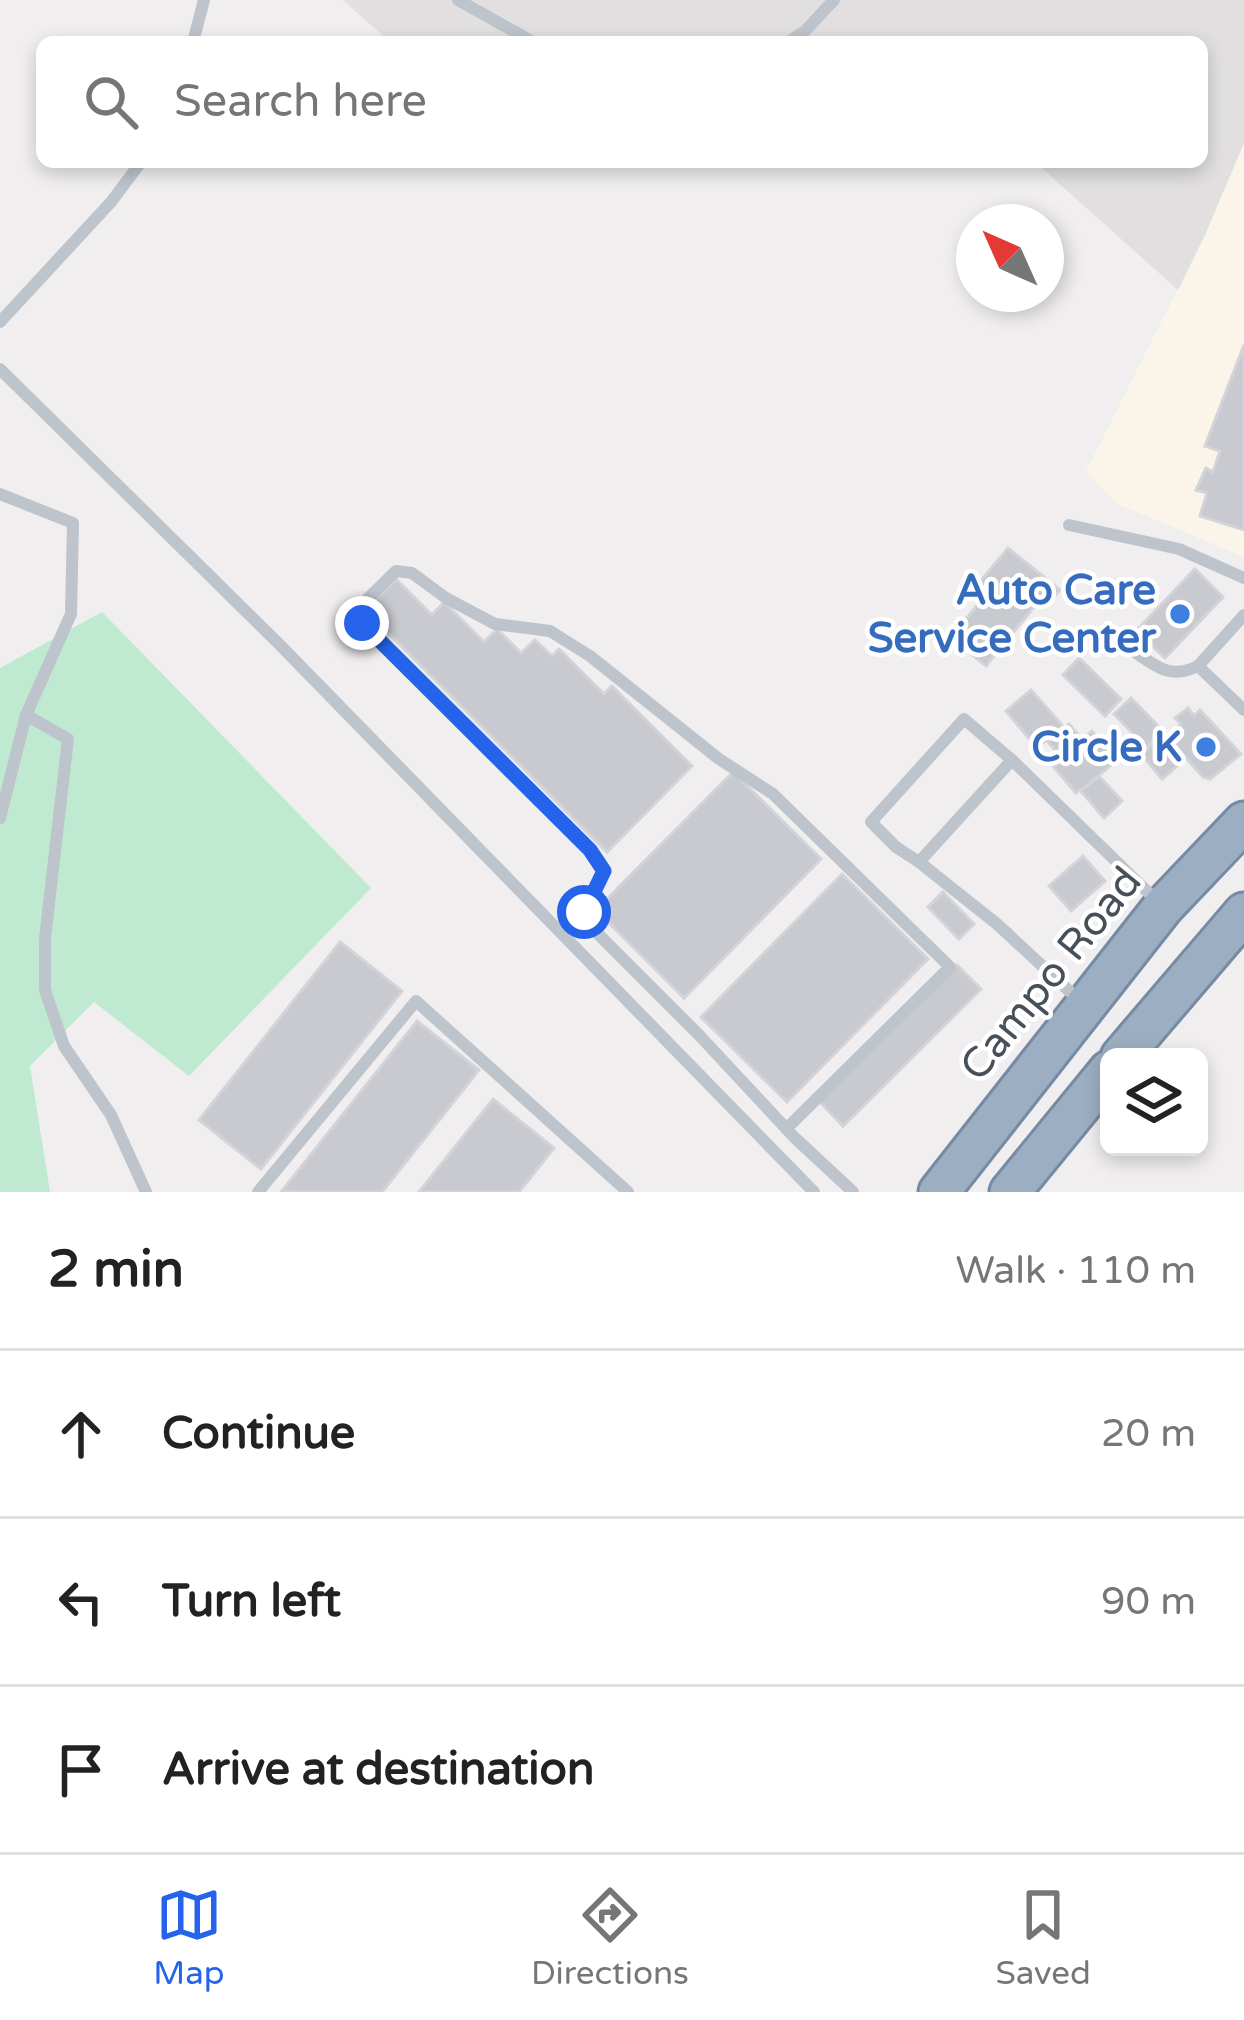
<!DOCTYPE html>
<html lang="en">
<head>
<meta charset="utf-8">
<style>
	body { margin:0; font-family:"Varela Round",sans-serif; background:#f6f6f6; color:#222 }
	.controls { position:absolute; right:36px; bottom:36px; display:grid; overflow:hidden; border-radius:18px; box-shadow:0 6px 18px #0003 }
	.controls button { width:108px; height:108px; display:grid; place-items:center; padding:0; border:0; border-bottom:3px solid #e0e0e0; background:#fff; color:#222; font:60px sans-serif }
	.compass { position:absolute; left:956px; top:204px; width:108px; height:108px; border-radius:50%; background:#fff; box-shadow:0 6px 18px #0003; rotate:315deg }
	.stop { position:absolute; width:36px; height:36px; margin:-27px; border:9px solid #2563eb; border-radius:50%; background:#fff }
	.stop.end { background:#2563eb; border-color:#fff; box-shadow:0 3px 12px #0008 }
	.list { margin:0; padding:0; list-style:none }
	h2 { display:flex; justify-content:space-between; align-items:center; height:156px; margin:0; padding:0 48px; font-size:51px }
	h2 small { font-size:39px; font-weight:400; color:#767676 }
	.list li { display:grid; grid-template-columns:78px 1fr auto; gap:36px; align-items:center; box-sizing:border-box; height:168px; padding:0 48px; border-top:3px solid #e0e0e0 }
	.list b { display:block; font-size:45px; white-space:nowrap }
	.list em { font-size:39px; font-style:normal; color:#767676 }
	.icon { flex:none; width:66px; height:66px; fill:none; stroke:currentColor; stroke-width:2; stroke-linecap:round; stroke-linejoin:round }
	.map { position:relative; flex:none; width:1244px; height:1192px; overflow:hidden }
	.search { position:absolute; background:#fff; box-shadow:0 6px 18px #0003; left:36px; right:36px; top:36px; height:132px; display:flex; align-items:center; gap:30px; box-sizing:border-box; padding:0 42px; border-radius:18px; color:#767676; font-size:45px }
	.sheet { height:660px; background:#fff }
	nav { display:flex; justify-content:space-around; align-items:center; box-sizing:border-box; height:168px; border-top:3px solid #e0e0e0; background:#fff; font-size:33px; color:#767676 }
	nav a { display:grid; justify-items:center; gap:6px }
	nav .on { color:#2563eb }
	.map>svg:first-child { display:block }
</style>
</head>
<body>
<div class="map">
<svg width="1244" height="1192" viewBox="0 0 1244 1192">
	<rect width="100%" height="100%" fill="#f0eeee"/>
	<polygon fill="#faf5e8" points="1244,143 1244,557 1118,504 1086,471 1205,235"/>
	<polygon fill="#e1dfdf" points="343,0 1244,0 1244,143 1205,235 1178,290 1035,162 1202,162 1202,42 390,42"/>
	<polygon fill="#bfead1" points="102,612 371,888 189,1076 94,1002 30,1066 50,1192 0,1192 0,668"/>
	<g fill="#c8cad0" stroke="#d2d4d9" stroke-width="3">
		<polygon points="1244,345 1244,530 1200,516 1207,493 1196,490 1206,468 1213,472 1220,451 1205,446"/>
		<polygon points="1008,548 1060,590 1054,597 1047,591 986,666 951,637 979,603 969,595"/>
		<polygon points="1195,569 1223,597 1165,658 1136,631"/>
		<polygon points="396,579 432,615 444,602 484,642 497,629 521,653 535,640 552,656 559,649 604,694 612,686 692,766 607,852 365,610"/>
		<polygon points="1079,658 1121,699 1105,716 1063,675"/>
		<polygon points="1031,690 1063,726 1037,748 1006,711"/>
		<polygon points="1131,698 1163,731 1146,747 1114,714"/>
		<polygon points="1188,708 1194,716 1200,710 1241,754 1210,779 1203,777 1171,741 1175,738 1171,732 1181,724 1175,718"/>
		<polygon points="1069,724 1082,739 1064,755 1059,749 1056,751 1048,742"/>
		<polygon points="1092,731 1117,760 1081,791 1080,789 1076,793 1047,759 1059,749 1064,755"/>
		<polygon points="1158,739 1179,764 1162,779 1141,754"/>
		<polygon points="733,772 821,859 684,998 596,910"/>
		<polygon points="1099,776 1122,801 1104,818 1081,791"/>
		<polygon points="1083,856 1105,881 1071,911 1049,886"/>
		<polygon points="842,874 928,959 787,1102 701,1017"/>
		<polygon points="943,892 974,924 959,939 928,907"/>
		<polygon points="340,942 402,991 261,1169 199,1120"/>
		<polygon points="957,965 981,989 843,1126 820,1102"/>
		<polygon points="417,1021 479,1070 382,1192 281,1192"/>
		<polygon points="493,1099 554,1148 519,1192 419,1192"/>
	</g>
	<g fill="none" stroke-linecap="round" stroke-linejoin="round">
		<g stroke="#758aa4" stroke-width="45">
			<g id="trunk">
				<polyline points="1121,1057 1244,913"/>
				<polyline points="939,1192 1163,907 1244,822"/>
				<polyline points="1010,1192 1109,1071"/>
			</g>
		</g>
		<g stroke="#bdc4cb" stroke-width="12">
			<polyline points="458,0 533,42"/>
			<polyline points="193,42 204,0"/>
			<polyline points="788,42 805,31 834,0"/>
			<polyline points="0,322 111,202 141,162"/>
			<polyline points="0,369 280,645 814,1192"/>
			<polyline points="0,494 73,523 71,614 26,715 0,818"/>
			<polyline points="1069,525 1179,549 1244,578"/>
			<polyline points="1244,615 1198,666 1244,710"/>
			<path d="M1132 650C1155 666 1170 680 1198 666"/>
			<polyline points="26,715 68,739 45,938 45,990 64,1046 111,1115 146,1192"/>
			<polyline points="919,862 896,847 871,822 964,719 1012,760"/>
			<polyline points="1081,1002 997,924 919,862 1012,760 1158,902"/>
			<polyline points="786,1129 950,967 773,794 719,759 590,656 550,631 495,624 446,598 412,573 396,571 357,609 362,623 590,850 604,871 583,912 590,926 699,1035 795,1138 853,1192"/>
			<polyline points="258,1192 416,1001 628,1192"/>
		</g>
		<use href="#trunk" stroke="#9caec1" stroke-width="39"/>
	</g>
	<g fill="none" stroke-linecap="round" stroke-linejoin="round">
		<polyline stroke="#2563eb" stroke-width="15" points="362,623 590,850 604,871 584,912"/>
	</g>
	<g fill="#3f7fe0" stroke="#fff" stroke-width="4.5">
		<circle cx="1180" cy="614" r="12"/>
		<circle cx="1206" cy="747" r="12"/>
	</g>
	<g text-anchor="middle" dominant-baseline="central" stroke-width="9" stroke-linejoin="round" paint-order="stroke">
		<g font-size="42" font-weight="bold" fill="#366cbe" stroke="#fff" text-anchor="end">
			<text x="1156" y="590">Auto Care<tspan x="1156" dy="48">Service Center</tspan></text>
			<text x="1182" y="747">Circle K</text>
		</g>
		<g font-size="42" fill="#475059" stroke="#fff">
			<text transform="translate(1051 974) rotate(-51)">Campo Road</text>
		</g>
	</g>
</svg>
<div class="controls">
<button><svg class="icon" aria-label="layers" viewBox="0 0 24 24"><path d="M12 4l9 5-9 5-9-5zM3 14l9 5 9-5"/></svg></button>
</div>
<svg class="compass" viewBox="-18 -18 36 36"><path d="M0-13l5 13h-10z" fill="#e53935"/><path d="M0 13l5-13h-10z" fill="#767676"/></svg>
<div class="stop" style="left:584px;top:912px"></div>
<div class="stop end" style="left:362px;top:623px"></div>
<div class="search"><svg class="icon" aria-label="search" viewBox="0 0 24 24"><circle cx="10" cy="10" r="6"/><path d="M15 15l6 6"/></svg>Search here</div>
</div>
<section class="sheet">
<h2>2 min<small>Walk · 110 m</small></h2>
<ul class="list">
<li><svg class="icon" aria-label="ahead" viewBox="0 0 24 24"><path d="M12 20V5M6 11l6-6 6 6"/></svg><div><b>Continue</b></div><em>20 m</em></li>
<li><svg class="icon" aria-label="left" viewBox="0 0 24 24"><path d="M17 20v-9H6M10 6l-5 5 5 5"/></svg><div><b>Turn left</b></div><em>90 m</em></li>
<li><svg class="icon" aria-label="arrive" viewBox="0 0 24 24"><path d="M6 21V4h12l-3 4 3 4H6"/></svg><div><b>Arrive at destination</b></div></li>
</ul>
</section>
<nav>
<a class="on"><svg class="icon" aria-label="map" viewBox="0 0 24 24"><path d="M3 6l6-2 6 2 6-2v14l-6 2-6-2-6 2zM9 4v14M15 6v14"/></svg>Map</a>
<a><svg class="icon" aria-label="directions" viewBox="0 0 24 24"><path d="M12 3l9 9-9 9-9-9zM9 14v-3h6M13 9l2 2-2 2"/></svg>Directions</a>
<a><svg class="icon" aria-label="saved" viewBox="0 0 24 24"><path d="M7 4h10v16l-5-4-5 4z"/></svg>Saved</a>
</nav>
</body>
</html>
